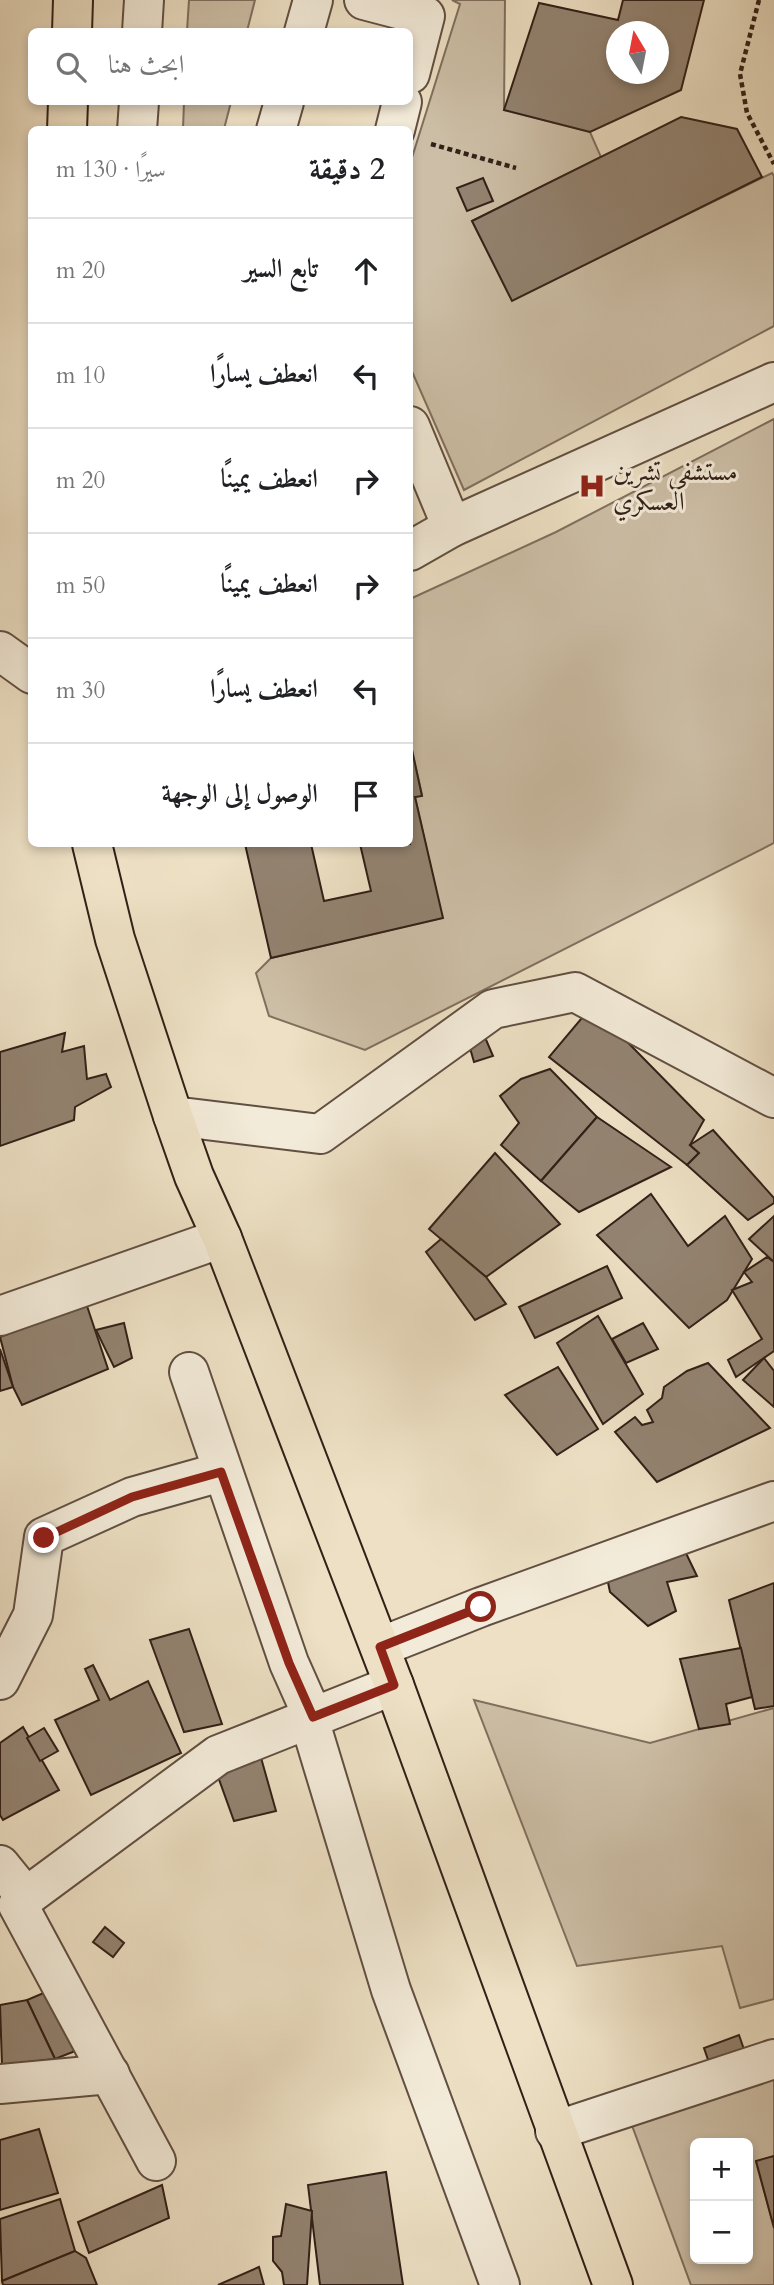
<!DOCTYPE html>
<html lang="ar">
<head>
<meta charset="utf-8">
<style>
	body { margin:0; font-family:Cardo,Amiri,serif; background:#f2f2f2; color:#202124; direction:rtl }
	.controls { position:absolute; right:21px; bottom:21px; display:grid; overflow:hidden; border-radius:10px; box-shadow:0 4px 10px #0003 }
	.controls button { width:63px; height:63px; display:grid; place-items:center; padding:0; border:0; border-bottom:2px solid #e0e0e0; background:#fff; color:#202124; font:35px sans-serif }
	.compass { position:absolute; left:606px; top:21px; width:63px; height:63px; border-radius:50%; background:#fff; box-shadow:0 4px 10px #0003; rotate:350deg }
	.stop { position:absolute; width:21px; height:21px; margin:-16px; border:5px solid #8f2418; border-radius:50%; background:#fff }
	.stop.end { background:#8f2418; border-color:#fff; box-shadow:0 2px 7px #0008 }
	.list { margin:0; padding:0; list-style:none }
	h2 { display:flex; justify-content:space-between; align-items:center; height:91px; margin:0; padding:0 28px; font-size:30px }
	h2 small { font-size:23px; font-weight:400; color:#757577 }
	.list li { display:grid; grid-template-columns:46px 1fr auto; gap:21px; align-items:center; box-sizing:border-box; height:105px; padding:0 28px; border-top:2px solid #e0e0e0 }
	.list b { display:block; font-size:26px; white-space:nowrap }
	.list em { font-size:23px; font-style:normal; color:#757577 }
	.icon { flex:none; width:38px; height:38px; fill:none; stroke:currentColor; stroke-width:2; stroke-linecap:round; stroke-linejoin:round }
	.map { position:relative; flex:none; width:774px; height:2285px; overflow:hidden; direction:ltr }
	.search { position:absolute; background:#fff; box-shadow:0 4px 10px #0003; left:28px; top:28px; width:385px; height:77px; display:flex; align-items:center; gap:18px; box-sizing:border-box; padding:0 24px; border-radius:10px; color:#757577; font-size:26px }
	.panel { position:absolute; background:#fff; box-shadow:0 4px 10px #0003; left:28px; top:126px; width:385px; height:721px; border-radius:10px; direction:rtl }
	.map>svg:first-child { display:block }
</style>
</head>
<body>
<div class="map">
<svg width="774" height="2285" viewBox="0 0 774 2285">
	<rect width="100%" height="100%" fill="#ede0c4"/>
	<filter id="stains"><feTurbulence type="fractalNoise" baseFrequency=".00286" numOctaves="4"/><feColorMatrix values="0 0 0 0 .2 0 0 0 0 .09 0 0 0 0 .02 0 0 0 .5 -.17"/></filter>
	<radialGradient id="worn" r=".72"><stop offset=".6" stop-color="#630" stop-opacity="0"/><stop offset="1" stop-color="#630" stop-opacity=".3"/></radialGradient>
	<g fill="#cdbfa7" stroke="#806f5f" stroke-width="2" fill-rule="evenodd">
		<polygon points="189,0 255,0 247,31 187,31"/>
		<polygon points="452,0 505,0 504,110 590,132 601,157 472,221 512,300 772,173 774,176 774,326 464,490 410,367 410,164 460,4"/>
		<polygon points="184,102 231,102 224,129 183,129"/>
		<polygon points="774,419 774,843 365,1050 269,1016 256,973 271,958 442,918 415,797 422,795 410,741 410,599 556,532"/>
		<polygon points="474,1700 650,1743 774,1708 774,1999 740,2008 722,1946 577,1966"/>
		<path d="M774 2072V2156L756 2162 774 2227V2285H691L630 2120ZM695 2143H748V2259H695Z"/>
	</g>
	<g fill="#938371" stroke="#321f17" stroke-width="2" fill-rule="evenodd">
		<path d="M623 0H704L681 90 590 132 504 110 539 3 618 20ZM616 32H658V74H616Z"/>
		<polygon points="681,117 737,129 762,177 512,301 472,221"/>
		<polygon points="483,178 493,201 467,211 457,188"/>
		<polygon points="410,741 422,796 415,797 443,918 271,958 245,844 311,844 324,901 371,891 360,844 410,844"/>
		<polygon points="592,1006 704,1120 690,1145 699,1153 687,1165 549,1057"/>
		<polygon points="65,1033 62,1052 84,1046 87,1079 106,1074 111,1087 75,1107 74,1120 0,1146 0,1052"/>
		<polygon points="484,1035 493,1056 474,1062 468,1041"/>
		<polygon points="550,1069 597,1117 541,1181 501,1145 519,1123 500,1096 521,1079"/>
		<polygon points="597,1117 671,1167 579,1212 541,1181"/>
		<polygon points="713,1130 774,1198 774,1203 748,1220 687,1165 699,1153 690,1145"/>
		<polygon points="495,1153 560,1224 486,1277 429,1229"/>
		<polygon points="651,1194 688,1246 725,1216 752,1259 727,1300 689,1328 597,1235"/>
		<polygon points="774,1216 774,1262 749,1239"/>
		<polygon points="441,1239 486,1277 506,1304 475,1320 426,1252"/>
		<polygon points="767,1257 774,1262 774,1351 736,1377 728,1360 762,1339 732,1290 752,1282 744,1272"/>
		<polygon points="607,1266 622,1298 535,1338 519,1307"/>
		<polygon points="86,1303 108,1369 22,1405 13,1387 0,1337"/>
		<polygon points="598,1316 643,1394 603,1424 557,1343"/>
		<polygon points="124,1323 132,1358 114,1367 96,1330"/>
		<polygon points="643,1323 658,1349 626,1363 612,1339"/>
		<polygon points="0,1349 13,1387 0,1391"/>
		<polygon points="764,1358 774,1371 774,1407 743,1380"/>
		<polygon points="708,1363 770,1428 657,1482 615,1432 635,1417 642,1425 653,1422 647,1410 662,1398 664,1387 687,1371"/>
		<polygon points="558,1367 598,1429 557,1455 505,1395"/>
		<polygon points="683,1547 697,1576 667,1582 676,1611 648,1626 610,1592 606,1573"/>
		<polygon points="774,1583 774,1706 755,1709 729,1600"/>
		<polygon points="189,1629 222,1724 184,1732 150,1640"/>
		<polygon points="741,1648 752,1697 726,1704 730,1724 699,1729 680,1659"/>
		<polygon points="93,1665 110,1700 148,1681 181,1753 91,1795 55,1720 99,1700 85,1669"/>
		<polygon points="23,1727 59,1790 3,1820 0,1815 0,1743"/>
		<polygon points="44,1728 58,1751 40,1761 27,1738"/>
		<polygon points="258,1747 276,1811 234,1821 212,1760"/>
		<polygon points="105,1927 124,1943 113,1957 93,1942"/>
		<polygon points="53,1989 88,2046 55,2059 27,2000"/>
		<polygon points="27,2000 55,2059 2,2065 0,2005"/>
		<polygon points="739,2035 749,2064 714,2077 704,2048"/>
		<polygon points="39,2129 58,2193 0,2210 0,2140"/>
		<polygon points="774,2156 774,2228 756,2161"/>
		<polygon points="386,2172 403,2285 320,2285 308,2185"/>
		<polygon points="162,2185 169,2218 89,2253 78,2222"/>
		<polygon points="60,2199 75,2251 2,2281 0,2219"/>
		<polygon points="286,2204 312,2211 307,2285 284,2285 282,2272 273,2261 273,2237 281,2236"/>
		<polygon points="75,2251 86,2258 97,2285 3,2285 2,2281"/>
		<polygon points="259,2267 264,2285 218,2285"/>
	</g>
	<g fill="none" stroke-linecap="round" stroke-linejoin="round">
		<g stroke="#614f42" stroke-width="42">
			<g id="minor">
				<polyline points="364,0 425,16 410,74"/>
				<polyline points="142,32 144,0"/>
				<polyline points="304,32 313,0"/>
				<polyline points="137,130 139,102"/>
				<polyline points="276,130 284,102"/>
				<polyline points="395,130 402,102"/>
				<polyline points="410,426 452,527"/>
				<polyline points="410,551 452,527 774,382"/>
				<polyline points="0,651 32,674"/>
				<polyline points="173,1116 320,1134 493,1009 575,992 774,1098"/>
				<polyline points="0,1316 222,1238"/>
				<polyline points="189,1372 289,1663 313,1717"/>
				<polyline points="380,1647 481,1607 774,1501"/>
				<polyline points="0,1680 33,1615 44,1537 132,1497 221,1472"/>
				<polyline points="309,1719 391,1990 500,2285"/>
				<polyline points="0,1865 26,1897 218,1755 394,1685"/>
				<polyline points="18,1905 156,2161"/>
				<polyline points="0,2084 110,2074"/>
				<polyline points="555,2131 774,2059"/>
			</g>
		</g>
		<g stroke="#321f17" stroke-width="42">
			<g id="major">
				<polyline points="72,32 73,0"/>
				<polyline points="67,130 68,102"/>
				<polyline points="92,844 115,939 173,1116 194,1176 222,1238 394,1685 613,2285"/>
			</g>
		</g>
		<g stroke="#321f17" stroke-width="4.5" stroke-dasharray="5 3.5" stroke-linecap="butt">
			<polyline points="759,0 740,74 747,113 774,164"/>
			<polyline points="431,144 516,168"/>
		</g>
		<use href="#minor" stroke="#f3ebd9" stroke-width="38"/>
		<use href="#major" stroke="#ede0c4" stroke-width="38"/>
	</g>
	<g fill="none" stroke-linecap="round" stroke-linejoin="round">
		<polyline stroke="#8f2418" stroke-width="9" points="44,1538 132,1497 221,1472 289,1663 313,1717 394,1685 380,1647 481,1607"/>
	</g>
	<defs>
		<g id="hospital-bare" transform="scale(2.1)"><path d="M-5-5h3v3.5h4V-5h3V5h-3V1.5h-4V5h-3Z" fill="#8f2418" stroke="#f3ebd9" stroke-width="2.5" paint-order="stroke"/></g>
	</defs>
	<g fill-rule="evenodd">
		<use href="#hospital-bare" x="592" y="486"/>
	</g>
	<g text-anchor="middle" dominant-baseline="central" stroke-width="6" stroke-linejoin="round" paint-order="stroke">
		<g font-size="26" fill="#321f17" stroke="#f3ebd9" text-anchor="start">
			<text x="613" y="471">مستشفى تشرين<tspan x="613" dy="30">العسكري</tspan></text>
		</g>
	</g>
	<rect width="100%" height="100%" filter="url(#stains)"/>
	<rect width="100%" height="100%" fill="url(#worn)"/>
</svg>
<div class="controls">
<button>+</button>
<button>−</button>
</div>
<svg class="compass" viewBox="-18 -18 36 36"><path d="M0-13l5 13h-10z" fill="#e53935"/><path d="M0 13l5-13h-10z" fill="#757577"/></svg>
<div class="stop" style="left:481px;top:1607px"></div>
<div class="stop end" style="left:44px;top:1538px"></div>
<div class="search"><svg class="icon" aria-label="search" viewBox="0 0 24 24"><circle cx="10" cy="10" r="6"/><path d="M15 15l6 6"/></svg>ابحث هنا</div>
<section class="panel">
<h2>2 دقيقة<small>سيرًا · 130 m</small></h2>
<ul class="list">
<li><svg class="icon" aria-label="ahead" viewBox="0 0 24 24"><path d="M12 20V5M6 11l6-6 6 6"/></svg><div><b>تابع السير</b></div><em>20 m</em></li>
<li><svg class="icon" aria-label="left" viewBox="0 0 24 24"><path d="M17 20v-9H6M10 6l-5 5 5 5"/></svg><div><b>انعطف يسارًا</b></div><em>10 m</em></li>
<li><svg class="icon" aria-label="right" viewBox="0 0 24 24"><path d="M7 20v-9h11M14 6l5 5-5 5"/></svg><div><b>انعطف يمينًا</b></div><em>20 m</em></li>
<li><svg class="icon" aria-label="right" viewBox="0 0 24 24"><path d="M7 20v-9h11M14 6l5 5-5 5"/></svg><div><b>انعطف يمينًا</b></div><em>50 m</em></li>
<li><svg class="icon" aria-label="left" viewBox="0 0 24 24"><path d="M17 20v-9H6M10 6l-5 5 5 5"/></svg><div><b>انعطف يسارًا</b></div><em>30 m</em></li>
<li><svg class="icon" aria-label="arrive" viewBox="0 0 24 24"><path d="M6 21V4h12l-3 4 3 4H6"/></svg><div><b>الوصول إلى الوجهة</b></div></li>
</ul>
</section>
</div>
</body>
</html>
